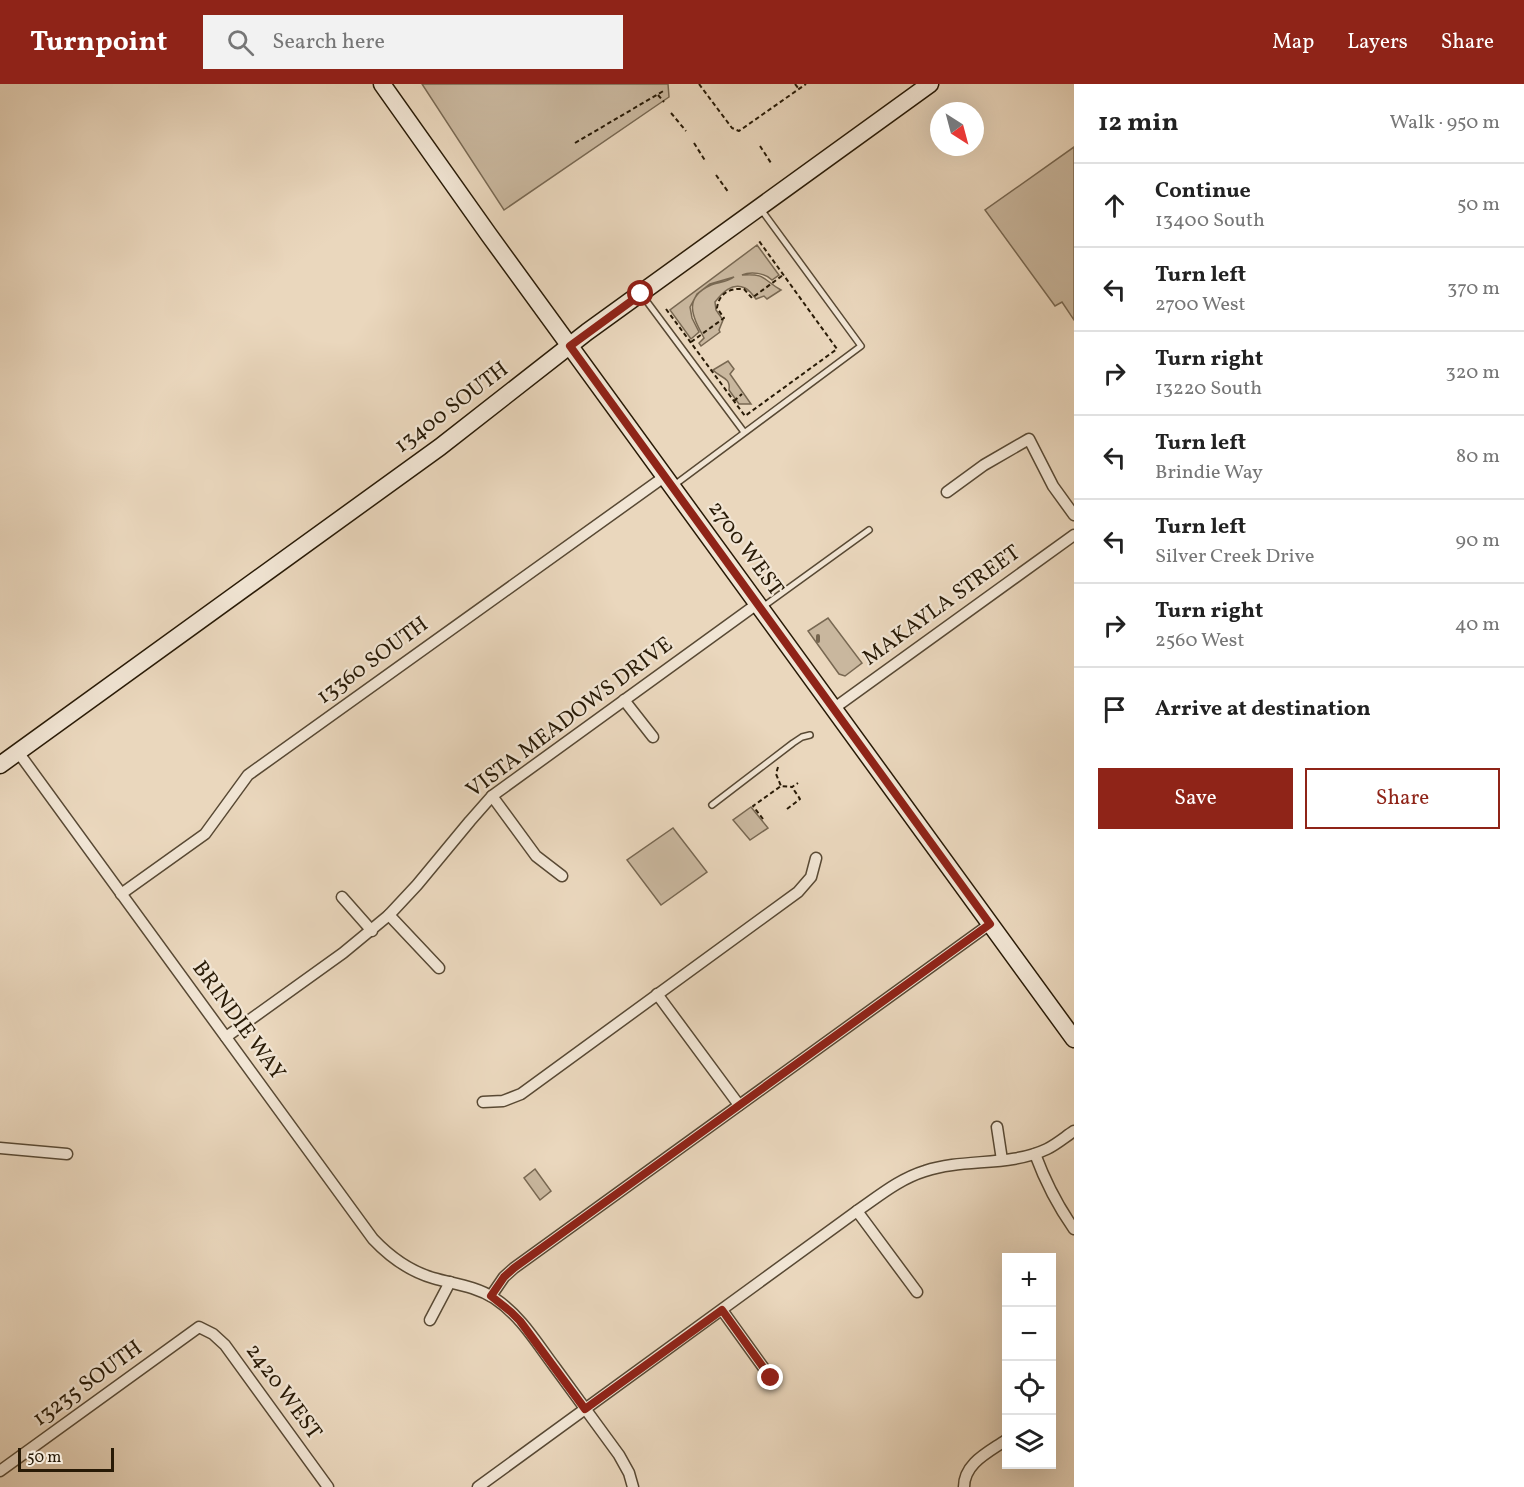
<!DOCTYPE html>
<html lang="en">
<head>
<meta charset="utf-8">
<style>
	body { margin:0; font-family:Vollkorn,serif; background:#f2f2f2; color:#222 }
	.controls { position:absolute; right:18px; bottom:18px; display:grid; overflow:hidden; border-radius:0px; box-shadow:0 6px 24px #0002 }
	.controls button { width:54px; height:54px; display:grid; place-items:center; padding:0; border:0; border-bottom:2px solid #e0e0e0; background:#fff; color:#222; font:30px sans-serif }
	.compass { position:absolute; left:930px; top:18px; width:54px; height:54px; border-radius:50%; background:#fff; box-shadow:0 6px 24px #0002; rotate:144deg }
	.scale { position:absolute; left:18px; bottom:15px; width:96px; box-sizing:border-box; padding-left:6px; border:3px solid #281a06; border-top:0; font-size:16px; line-height:21px; white-space:nowrap; color:#281a06; -webkit-text-stroke:4px #f1e5d4; paint-order:stroke }
	.stop { position:absolute; width:18px; height:18px; margin:-14px; border:4px solid #8f2418; border-radius:50%; background:#fff }
	.stop.end { background:#8f2418; border-color:#fff; box-shadow:0 2px 6px #0008 }
	.list { margin:0; padding:0; list-style:none }
	h2 { display:flex; justify-content:space-between; align-items:center; height:78px; margin:0; padding:0 24px; font-size:26px }
	h2 small { font-size:20px; font-weight:400; color:#767676 }
	.list li { display:grid; grid-template-columns:39px 1fr auto; gap:18px; align-items:center; box-sizing:border-box; height:84px; padding:0 24px; border-top:2px solid #e0e0e0 }
	.list b { display:block; font-size:22px; white-space:nowrap }
	.list p { margin:0; font-size:20px; white-space:nowrap; color:#767676 }
	.list em { font-size:20px; font-style:normal; color:#767676 }
	.actions { display:flex; gap:12px; padding:18px 24px }
	.actions a { flex:1; padding:14px 0; border:2px solid #8f2418; border-radius:0px; text-align:center; font-size:21px; color:#8f2418 }
	.actions .main { background:#8f2418; color:#fff }
	.icon { flex:none; width:33px; height:33px; fill:none; stroke:currentColor; stroke-width:2; stroke-linecap:round; stroke-linejoin:round }
	.map { position:relative; flex:none; width:1074px; height:1403px; overflow:hidden }
	header { display:flex; align-items:center; gap:36px; box-sizing:border-box; height:84px; padding:0 30px; background:#8f2418; color:#fff }
	header strong { font-size:28px }
	nav { display:flex; gap:33px; margin-inline-start:auto; font-size:21px }
	.search { width:420px; height:54px; background:#f2f2f2; display:flex; align-items:center; gap:15px; box-sizing:border-box; padding:0 21px; border-radius:0px; color:#767676; font-size:22px }
	main { display:flex }
	aside { flex:1; background:#fff }
	.map>svg:first-child { display:block }
</style>
</head>
<body>
<header>
<strong>Turnpoint</strong>
<div class="search"><svg class="icon" aria-label="search" viewBox="0 0 24 24"><circle cx="10" cy="10" r="6"/><path d="M15 15l6 6"/></svg>Search here</div>
<nav><a>Map</a><a>Layers</a><a>Share</a></nav>
</header>
<main>
<div class="map">
<svg width="1074" height="1403" viewBox="0 0 1074 1403">
	<rect width="100%" height="100%" fill="#ead7bd"/>
	<filter id="stains"><feTurbulence type="fractalNoise" baseFrequency=".00333" numOctaves="4"/><feColorMatrix values="0 0 0 0 .2 0 0 0 0 .09 0 0 0 0 .02 0 0 0 .5 -.17"/></filter>
	<radialGradient id="worn" r=".72"><stop offset=".6" stop-color="#630" stop-opacity="0"/><stop offset="1" stop-color="#630" stop-opacity=".3"/></radialGradient>
	<g fill="#c9b79e" stroke="#786852" stroke-width="1.5">
		<polygon points="422,0 668,0 669,13 504,126"/>
		<polygon points="1074,63 1074,236 1062,218 1055,222 985,126"/>
		<path d="M757 161 779 191 772 196C765 189 751 187 742 191 766 189 763 196 781 206L767 215 764 212 756 215C753 211 749 206 745 204 732 198 722 209 715 218L716 226 723 236 719 246 720 248 701 262 699 259 704 254C693 233 682 214 711 201 719 198 728 198 734 193L710 200 697 210 690 223 692 234 699 248 691 255 670 226Z"/>
		<path d="M728 277 734 285 730 290 751 320H739L729 306C731 293 720 294 713 286Z"/>
		<polygon points="828,534 862,579 845,592 839,590 808,547"/>
		<polygon points="751,723 768,744 750,756 733,736"/>
		<polygon points="673,744 707,788 661,821 627,776"/>
		<polygon points="535,1085 551,1107 540,1116 524,1094"/>
	</g>
	<g fill="none" stroke-linecap="round" stroke-linejoin="round">
		<polyline stroke="#75654f" stroke-width="4" points="818,557 818,552"/>
		<g stroke="#584934" stroke-width="8">
			<g id="lane">
				<polyline points="642,211 744,348"/>
				<polyline points="673,402 861,262 760,124"/>
				<polyline points="764,522 869,446"/>
				<polyline points="712,721 793,659 802,653 810,651"/>
			</g>
		</g>
		<g stroke="#584934" stroke-width="13">
			<g id="street">
				<polyline points="947,408 984,381 1029,355 1053,402 1074,431"/>
				<polyline points="624,616 653,653"/>
				<polyline points="833,625 1074,451"/>
				<path d="M18 668 373 1155C390 1173 409 1187 433 1194 454 1200 475 1202 494 1214 520 1231 536 1258 554 1282 576 1312 597 1341 619 1371L629 1389 633 1403"/>
				<polyline points="492,712 536,772 562,792"/>
				<polyline points="121,810 205,750 248,691 664,393"/>
				<polyline points="342,813 372,847"/>
				<polyline points="389,831 439,884"/>
				<polyline points="657,910 739,1021"/>
				<polyline points="226,953 343,869 389,831 417,801 470,737 492,712 757,520"/>
				<polyline points="483,1018 503,1017 521,1010 798,808 811,793 816,774"/>
				<polyline points="997,1043 1002,1076"/>
				<polyline points="0,1064 67,1070"/>
				<path d="M1035 1070C1045 1097 1057 1121 1074 1145"/>
				<polyline points="857,1127 917,1208"/>
				<polyline points="491,1212 504,1193 514,1184 990,840"/>
				<polyline points="722,1226 771,1294"/>
				<polyline points="430,1236 450,1198"/>
				<polyline points="0,1387 199,1243 213,1250 225,1261 328,1403"/>
				<path d="M478 1403 857 1127C879 1112 899 1095 925 1087 964 1074 1009 1083 1047 1065 1057 1060 1065 1053 1074 1047"/>
				<path d="M964 1403C964 1379 989 1368 1006 1356"/>
			</g>
		</g>
		<g stroke="#281a06" stroke-width="19">
			<g id="secondary">
				<polyline points="382,0 489,151 1074,955"/>
				<polyline points="0,681 440,363 587,248 930,0"/>
			</g>
		</g>
		<g stroke="#281a06" stroke-width="2" stroke-dasharray="4.5 3" stroke-linecap="butt">
			<polyline points="699,0 732,44 739,47 806,0"/>
			<polyline points="795,0 799,5"/>
			<polyline points="658,11 664,18"/>
			<polyline points="671,29 686,47"/>
			<polyline points="575,59 665,6"/>
			<polyline points="694,59 706,78"/>
			<polyline points="760,62 771,79"/>
			<polyline points="716,91 729,109"/>
			<polyline points="666,225 745,332 837,265 759,157"/>
			<path d="M691 258 724 234 717 224C719 209 730 204 744 205L752 214 783 191"/>
			<polyline points="734,317 742,310"/>
			<polyline points="778,683 776,690 781,702"/>
			<polyline points="787,725 800,715 792,703"/>
			<polyline points="763,735 753,722 781,702 792,703 798,699"/>
		</g>
		<use href="#lane" stroke="#f1e5d4" stroke-width="5"/>
		<use href="#street" stroke="#f1e5d4" stroke-width="10"/>
		<use href="#secondary" stroke="#f1e5d4" stroke-width="16"/>
	</g>
	<g fill="none" stroke-linecap="round" stroke-linejoin="round">
		<polyline stroke="#8f2418" stroke-width="8" points="641,210 570,262 990,840 514,1184 504,1193 491,1212 511,1228 520,1237 585,1325 722,1226 771,1294"/>
	</g>
	<g text-anchor="middle" dominant-baseline="central" stroke-width="4.5" stroke-linejoin="round" paint-order="stroke">
		<g font-size="22" fill="#281a06" stroke="#f1e5d4">
			<text transform="translate(452 324) rotate(-37)">13400 SOUTH</text>
			<text transform="translate(745 465) rotate(54)">2700 WEST</text>
			<text transform="translate(942 522) rotate(-36)">MAKAYLA STREET</text>
			<text transform="translate(373 577) rotate(-36)">13360 SOUTH</text>
			<text transform="translate(570 634) rotate(-37)">VISTA MEADOWS DRIVE</text>
			<text transform="translate(238 937) rotate(54)">BRINDIE WAY</text>
			<text transform="translate(88 1300) rotate(-36)">13235 SOUTH</text>
			<text transform="translate(283 1308) rotate(54)">2420 WEST</text>
		</g>
	</g>
	<rect width="100%" height="100%" filter="url(#stains)"/>
	<rect width="100%" height="100%" fill="url(#worn)"/>
</svg>
<div class="controls">
<button>+</button>
<button>−</button>
<button><svg class="icon" aria-label="locate" viewBox="0 0 24 24"><circle cx="12" cy="12" r="6"/><path d="M12 2v4M12 18v4M2 12h4M18 12h4"/></svg></button>
<button><svg class="icon" aria-label="layers" viewBox="0 0 24 24"><path d="M12 4l9 5-9 5-9-5zM3 14l9 5 9-5"/></svg></button>
</div>
<svg class="compass" viewBox="-18 -18 36 36"><path d="M0-13l5 13h-10z" fill="#e53935"/><path d="M0 13l5-13h-10z" fill="#767676"/></svg>
<div class="scale">50 m</div>
<div class="stop" style="left:641px;top:210px"></div>
<div class="stop end" style="left:771px;top:1294px"></div>
</div>
<aside>
<h2>12 min<small>Walk · 950 m</small></h2>
<ul class="list">
<li><svg class="icon" aria-label="ahead" viewBox="0 0 24 24"><path d="M12 20V5M6 11l6-6 6 6"/></svg><div><b>Continue</b><p>13400 South</p></div><em>50 m</em></li>
<li><svg class="icon" aria-label="left" viewBox="0 0 24 24"><path d="M17 20v-9H6M10 6l-5 5 5 5"/></svg><div><b>Turn left</b><p>2700 West</p></div><em>370 m</em></li>
<li><svg class="icon" aria-label="right" viewBox="0 0 24 24"><path d="M7 20v-9h11M14 6l5 5-5 5"/></svg><div><b>Turn right</b><p>13220 South</p></div><em>320 m</em></li>
<li><svg class="icon" aria-label="left" viewBox="0 0 24 24"><path d="M17 20v-9H6M10 6l-5 5 5 5"/></svg><div><b>Turn left</b><p>Brindie Way</p></div><em>80 m</em></li>
<li><svg class="icon" aria-label="left" viewBox="0 0 24 24"><path d="M17 20v-9H6M10 6l-5 5 5 5"/></svg><div><b>Turn left</b><p>Silver Creek Drive</p></div><em>90 m</em></li>
<li><svg class="icon" aria-label="right" viewBox="0 0 24 24"><path d="M7 20v-9h11M14 6l5 5-5 5"/></svg><div><b>Turn right</b><p>2560 West</p></div><em>40 m</em></li>
<li><svg class="icon" aria-label="arrive" viewBox="0 0 24 24"><path d="M6 21V4h12l-3 4 3 4H6"/></svg><div><b>Arrive at destination</b></div></li>
</ul>
<div class="actions"><a class="main">Save</a><a>Share</a></div>
</aside>
</main>
</body>
</html>
